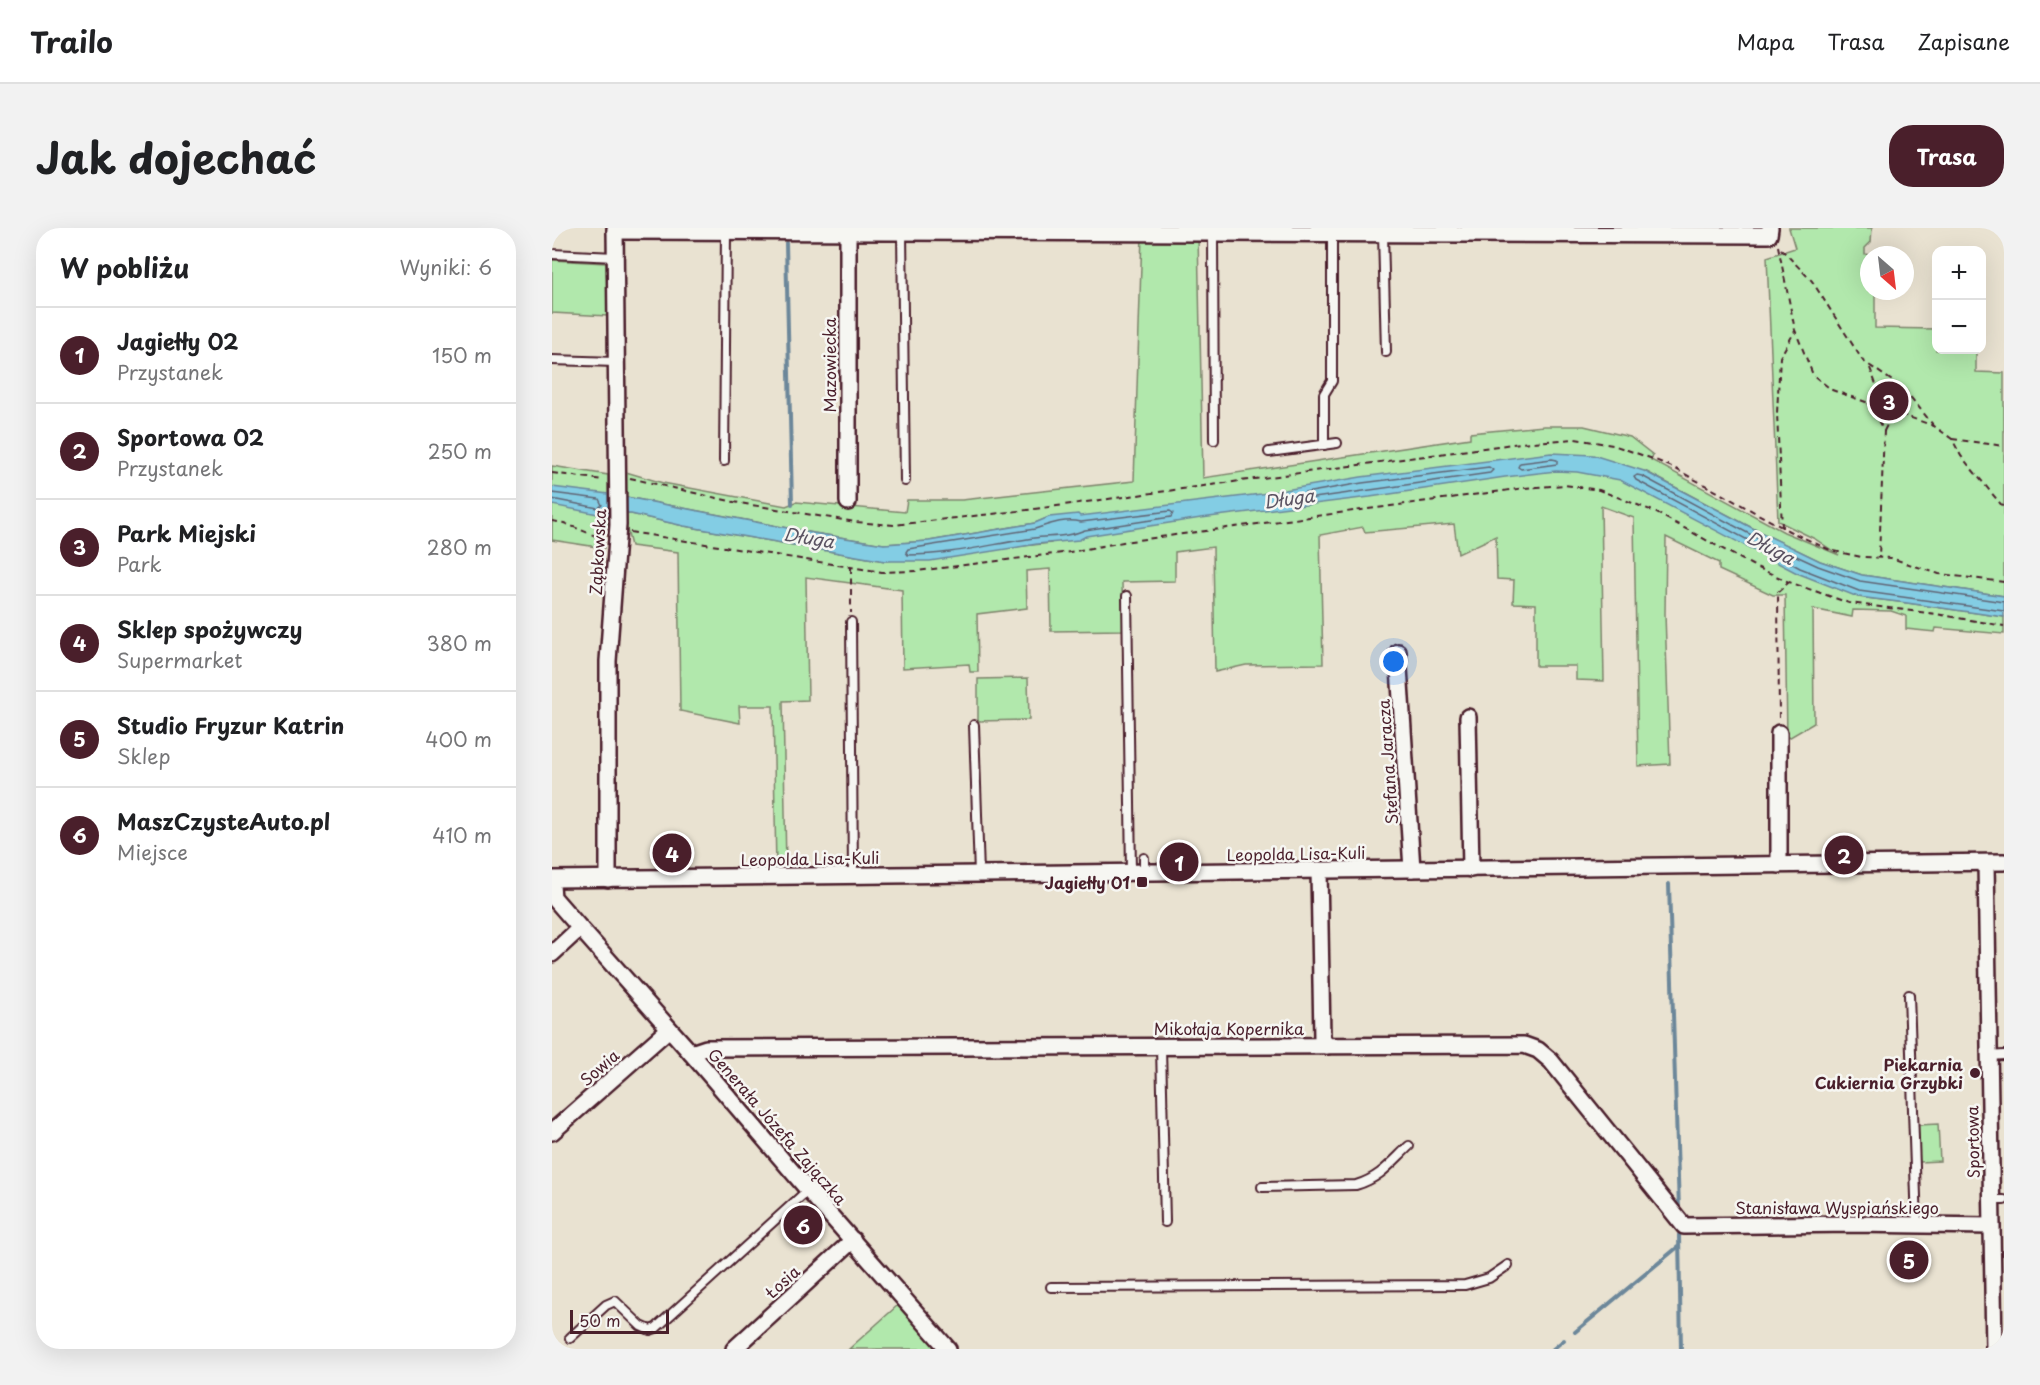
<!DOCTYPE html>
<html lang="pl">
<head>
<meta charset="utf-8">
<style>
	body { margin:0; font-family:"Playpen Sans",sans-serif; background:#f2f2f2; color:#202124 }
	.controls { position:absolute; right:18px; top:18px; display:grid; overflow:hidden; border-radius:12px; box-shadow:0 6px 24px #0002 }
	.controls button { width:54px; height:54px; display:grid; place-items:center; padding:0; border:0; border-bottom:2px solid #e0e0e0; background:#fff; color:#202124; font:30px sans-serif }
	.compass { position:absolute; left:1308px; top:18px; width:54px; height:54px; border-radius:50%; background:#fff; box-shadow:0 6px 24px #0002; rotate:152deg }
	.scale { position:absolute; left:18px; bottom:15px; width:99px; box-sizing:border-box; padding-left:6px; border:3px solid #4a1f2b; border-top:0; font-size:16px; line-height:21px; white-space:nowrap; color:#4a1f2b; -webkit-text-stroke:4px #f6f6f2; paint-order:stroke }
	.you { position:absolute; left:842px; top:434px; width:21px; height:21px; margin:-15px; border:4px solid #fff; border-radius:50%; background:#1a73e8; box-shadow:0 0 0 9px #1a73e833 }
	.badge { display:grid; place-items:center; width:39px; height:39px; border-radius:50%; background:#4a1f2b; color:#fff; font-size:20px; font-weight:700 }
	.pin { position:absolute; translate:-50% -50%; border:3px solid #fff; box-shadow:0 2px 6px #0006 }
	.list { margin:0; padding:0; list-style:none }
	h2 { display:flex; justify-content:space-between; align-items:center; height:78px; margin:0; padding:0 24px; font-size:26px }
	h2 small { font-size:20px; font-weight:400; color:#757577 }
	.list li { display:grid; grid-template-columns:39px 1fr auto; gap:18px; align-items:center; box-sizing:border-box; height:96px; padding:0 24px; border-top:2px solid #e0e0e0 }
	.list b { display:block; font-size:22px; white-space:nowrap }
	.list p { margin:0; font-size:20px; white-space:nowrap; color:#757577 }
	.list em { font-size:20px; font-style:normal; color:#757577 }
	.map { position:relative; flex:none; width:1452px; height:1121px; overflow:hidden; border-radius:24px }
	header { display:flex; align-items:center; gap:36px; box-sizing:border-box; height:84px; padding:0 30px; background:#fff; border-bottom:2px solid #e0e0e0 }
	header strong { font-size:28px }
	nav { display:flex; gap:33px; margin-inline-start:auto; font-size:21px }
	.intro { display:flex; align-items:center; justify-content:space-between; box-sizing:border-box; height:144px; padding:0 36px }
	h1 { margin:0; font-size:42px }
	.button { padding:15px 27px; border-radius:24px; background:#4a1f2b; color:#fff; font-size:21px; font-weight:700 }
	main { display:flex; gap:36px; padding:0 36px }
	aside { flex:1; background:#fff; border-radius:24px; box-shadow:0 6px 24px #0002 }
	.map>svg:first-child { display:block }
</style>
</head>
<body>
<header>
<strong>Trailo</strong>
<nav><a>Mapa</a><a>Trasa</a><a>Zapisane</a></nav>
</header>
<div class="intro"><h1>Jak dojechać</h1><a class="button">Trasa</a></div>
<main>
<aside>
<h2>W pobliżu<small>Wyniki: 6</small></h2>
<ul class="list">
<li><span class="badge">1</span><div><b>Jagiełły 02</b><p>Przystanek</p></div><em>150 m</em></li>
<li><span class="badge">2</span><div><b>Sportowa 02</b><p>Przystanek</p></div><em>250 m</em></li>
<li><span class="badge">3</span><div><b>Park Miejski</b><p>Park</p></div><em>280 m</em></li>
<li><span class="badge">4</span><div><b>Sklep spożywczy</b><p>Supermarket</p></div><em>380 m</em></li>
<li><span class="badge">5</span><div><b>Studio Fryzur Katrin</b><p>Sklep</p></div><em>400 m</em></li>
<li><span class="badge">6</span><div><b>MaszCzysteAuto.pl</b><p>Miejsce</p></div><em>410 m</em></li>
</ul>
</aside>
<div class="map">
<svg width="1452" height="1121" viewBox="0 0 1452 1121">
	<rect width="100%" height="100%" fill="#e9e2d1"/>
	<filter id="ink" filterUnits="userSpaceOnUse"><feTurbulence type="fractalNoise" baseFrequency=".0167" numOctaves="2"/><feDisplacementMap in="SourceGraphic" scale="12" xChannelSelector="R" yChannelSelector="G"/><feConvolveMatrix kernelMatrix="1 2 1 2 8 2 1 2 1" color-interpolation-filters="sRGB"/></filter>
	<g filter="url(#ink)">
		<g fill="#b1e8ac" stroke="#7e846c" stroke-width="1.5">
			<polygon points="1237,0 1320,0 1319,14 1313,20 1313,26 1318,27 1317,63 1323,63 1323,100 1384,101 1384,122 1424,122 1424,144 1452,145 1452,368 1310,347 1268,333 1206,303 1093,243 1083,259 1306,369 1355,375 1452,389 1452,406 1384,400 1383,404 1354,401 1354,388 1339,383 1301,382 1300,389 1261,381 1262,495 1235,511 1233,367 1221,367 1167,342 1167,335 1114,309 1113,386 1118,536 1086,538 1082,290 1049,278 1052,453 1024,452 1024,438 984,438 984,376 961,375 962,352 945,351 944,308 906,326 902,296 813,304 811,299 768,307 771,436 694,437 663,444 661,319 623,324 623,353 570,354 571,402 499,403 498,341 474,343 475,380 425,386 426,444 418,444 417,436 351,440 350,362 254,349 256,472 231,473 234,639 224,639 221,478 187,478 188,495 128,483 126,324 79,318 74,298 74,286 79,286 132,298 333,333 499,315 497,289 483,295 377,313 332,316 262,305 74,269 74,244 111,255 234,278 244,274 353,284 355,272 410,272 582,253 590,7 646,7 651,250 918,210 918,205 992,198 1032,198 1078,209 1101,227 1099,232 1232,304 1287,327 1263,311 1226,293 1215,29 1243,20"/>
			<polygon points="0,32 54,35 56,88 0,85"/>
			<polygon points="0,238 56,247 56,297 51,298 52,320 0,312"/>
			<polygon points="476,450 477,492 426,493 426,451"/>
			<polygon points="1386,896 1388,933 1367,934 1366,897"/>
			<polygon points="346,1077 386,1121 297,1121"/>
		</g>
		<g fill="#83cde4" stroke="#6c879a" stroke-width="1.5">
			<polygon points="999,225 1041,227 1092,243 1206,303 1268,333 1310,347 1452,368 1452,389 1355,375 1306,369 1245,345 1068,252 1025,244 1004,243 953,249 818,269 649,290 534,308 527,312 485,316 378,333 333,333 132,298 79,286 74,286 74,269 261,305 332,316 377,313 483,295 497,289 526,286 528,288 709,266 809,249"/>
			<polygon points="0,259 56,266 56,288 0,277"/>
		</g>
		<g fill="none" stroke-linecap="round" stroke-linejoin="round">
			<g stroke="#616575" stroke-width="1.5">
				<polygon points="1000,231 1005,232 1005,236 969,241 966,239 968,235"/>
				<polygon points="937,239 941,242 938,245 755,271 751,268 753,265 810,255"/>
				<polyline points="0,265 47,271 50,277 46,280 0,271"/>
				<path d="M618 283 621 285 619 289 533 302C517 309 499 308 482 310 440 316 399 327 356 327L354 324 356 321 483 301C498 296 514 290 529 294Z"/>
				<polyline points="1452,374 1308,353 1266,338 1203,309 1090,248 1085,247 1082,249 1084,252 1248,340 1307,363 1452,383"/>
			</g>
			<g stroke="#6c879a" stroke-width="4">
				<polyline points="234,15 240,276"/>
				<polyline points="1117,656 1127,982"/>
				<polyline points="1127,1007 1129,1121"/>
				<polyline points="1023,1104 1127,1018"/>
				<polyline points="1001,1121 1012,1112"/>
			</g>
			<g stroke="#4a1f2b" stroke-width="12">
				<g id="service">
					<polyline points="350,4 353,253"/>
					<polyline points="661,5 662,212"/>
					<polyline points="831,5 834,124"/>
					<polyline points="0,26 63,29"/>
					<polyline points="0,132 64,134"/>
					<polyline points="772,217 772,166 780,153 780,5"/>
					<polyline points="717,224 785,215"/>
					<polyline points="172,233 174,3"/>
					<polyline points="575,368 579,644"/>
					<polyline points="299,394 301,648"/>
					<polyline points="422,497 427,646"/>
					<polyline points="592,644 592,630"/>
					<polyline points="1357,767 1365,997"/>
					<polyline points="609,819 613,994"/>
					<polyline points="1437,828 1452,827"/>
					<path d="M710 959 804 957C828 950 839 935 857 918"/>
					<polyline points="1439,972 1452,972"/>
					<polyline points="499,1059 913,1057 937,1050 956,1037"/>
					<polyline points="18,1110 54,1077 63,1073 89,1098 98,1102 104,1100 256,962"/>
				</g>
			</g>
			<g stroke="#4a1f2b" stroke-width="20">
				<g id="minor">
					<polyline points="296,0 296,274"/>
					<polyline points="63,3 1217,7 1218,0"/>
					<polyline points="846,424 860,641"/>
					<polyline points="916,489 919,641"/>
					<polyline points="1227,505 1227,637"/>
					<polyline points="1434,635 1442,1121"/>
					<polyline points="767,642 770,810 775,818"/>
					<polyline points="0,651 1452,634"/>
					<polyline points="56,651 56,433 66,297 63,0"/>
					<polyline points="0,658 1,669 28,700 139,825 256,962 396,1121"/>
					<polyline points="0,726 28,700"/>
					<polyline points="139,825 154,820 972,817 986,822 999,833 1132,998 1302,996 1439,998"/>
					<polyline points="0,904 117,801"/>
					<polyline points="182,1121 301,1012"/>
				</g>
			</g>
			<g stroke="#4a1f2b" stroke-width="2" stroke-dasharray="6 4.5" stroke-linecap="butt">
				<polyline points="1226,18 1243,102 1261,147 1280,162 1382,198 1400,211 1409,228 1452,280"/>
				<polyline points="1229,21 1260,53 1311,133 1352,161 1382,198"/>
				<polyline points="1318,140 1325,159 1324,178"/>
				<polyline points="1316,175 1332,203 1327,329"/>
				<polyline points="1332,203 1336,195 1348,186"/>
				<polyline points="1400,211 1452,218"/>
				<polyline points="0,245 51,252"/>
				<polyline points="78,250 182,274 303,294 342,297 475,282 968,215 1023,211 1061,217 1101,231 1120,239 1237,303 1278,322 1309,329 1339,330 1387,346 1452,354"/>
				<polyline points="0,293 12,295 51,311"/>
				<polyline points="1230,300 1225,185 1228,129 1243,103"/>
				<polyline points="78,304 330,344 365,343 518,324 571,314 973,260 1013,257 1047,262 1101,283 1200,337 1237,354 1297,375 1384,386 1452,398"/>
				<polyline points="299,340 299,385"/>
				<polyline points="1227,490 1226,364 1237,354"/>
			</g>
			<use href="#service" stroke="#f6f6f2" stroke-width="8"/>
			<use href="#minor" stroke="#f6f6f2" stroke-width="15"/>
		</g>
	</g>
	<g fill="#4a1f2b" stroke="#f6f6f2" stroke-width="2">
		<rect x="584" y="648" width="12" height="12" rx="3"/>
		<circle cx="1423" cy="845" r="6"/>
	</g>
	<g text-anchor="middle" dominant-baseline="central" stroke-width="5" stroke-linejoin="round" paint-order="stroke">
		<g font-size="16" fill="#4a1f2b" stroke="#f6f6f2">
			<text transform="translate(277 137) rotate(-90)">Mazowiecka</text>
			<text transform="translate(45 324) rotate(-87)">Ząbkowska</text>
			<text transform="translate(835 534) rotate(-94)">Stefana Jaracza</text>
			<text transform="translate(744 625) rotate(-1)">Leopolda Lisa-Kuli</text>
			<text transform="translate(258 630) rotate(-1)">Leopolda Lisa-Kuli</text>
			<text x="677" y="800">Mikołaja Kopernika</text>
			<text transform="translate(47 839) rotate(-41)">Sowia</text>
			<text transform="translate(226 898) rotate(49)">Generała Józefa Zajączka</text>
			<text transform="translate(1420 914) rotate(-91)">Sportowa</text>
			<text x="1285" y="979">Stanisława Wyspiańskiego</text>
			<text transform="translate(230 1053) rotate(-42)">Łosia</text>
		</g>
		<g font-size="16" font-weight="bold" fill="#4a1f2b" stroke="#f6f6f2" text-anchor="end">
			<text x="578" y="654">Jagiełły 01</text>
			<text x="1411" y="836">Piekarnia<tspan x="1411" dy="18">Cukiernia Grzybki</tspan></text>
		</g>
		<g font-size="18" font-style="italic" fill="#5b5362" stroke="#f6f6f2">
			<text transform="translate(737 270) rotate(-8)">Długa</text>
			<text transform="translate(257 309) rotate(9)">Długa</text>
			<text transform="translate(1219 319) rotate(28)">Długa</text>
		</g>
	</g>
</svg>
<div class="controls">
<button>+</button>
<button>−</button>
</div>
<svg class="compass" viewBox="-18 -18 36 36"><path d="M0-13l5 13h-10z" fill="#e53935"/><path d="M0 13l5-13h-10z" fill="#757577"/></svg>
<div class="scale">50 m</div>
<div class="you"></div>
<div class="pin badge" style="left:627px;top:634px">1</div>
<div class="pin badge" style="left:1292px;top:627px">2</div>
<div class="pin badge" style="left:1337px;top:173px">3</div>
<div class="pin badge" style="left:120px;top:625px">4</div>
<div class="pin badge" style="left:1357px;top:1032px">5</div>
<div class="pin badge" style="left:251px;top:997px">6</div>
</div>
</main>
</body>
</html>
